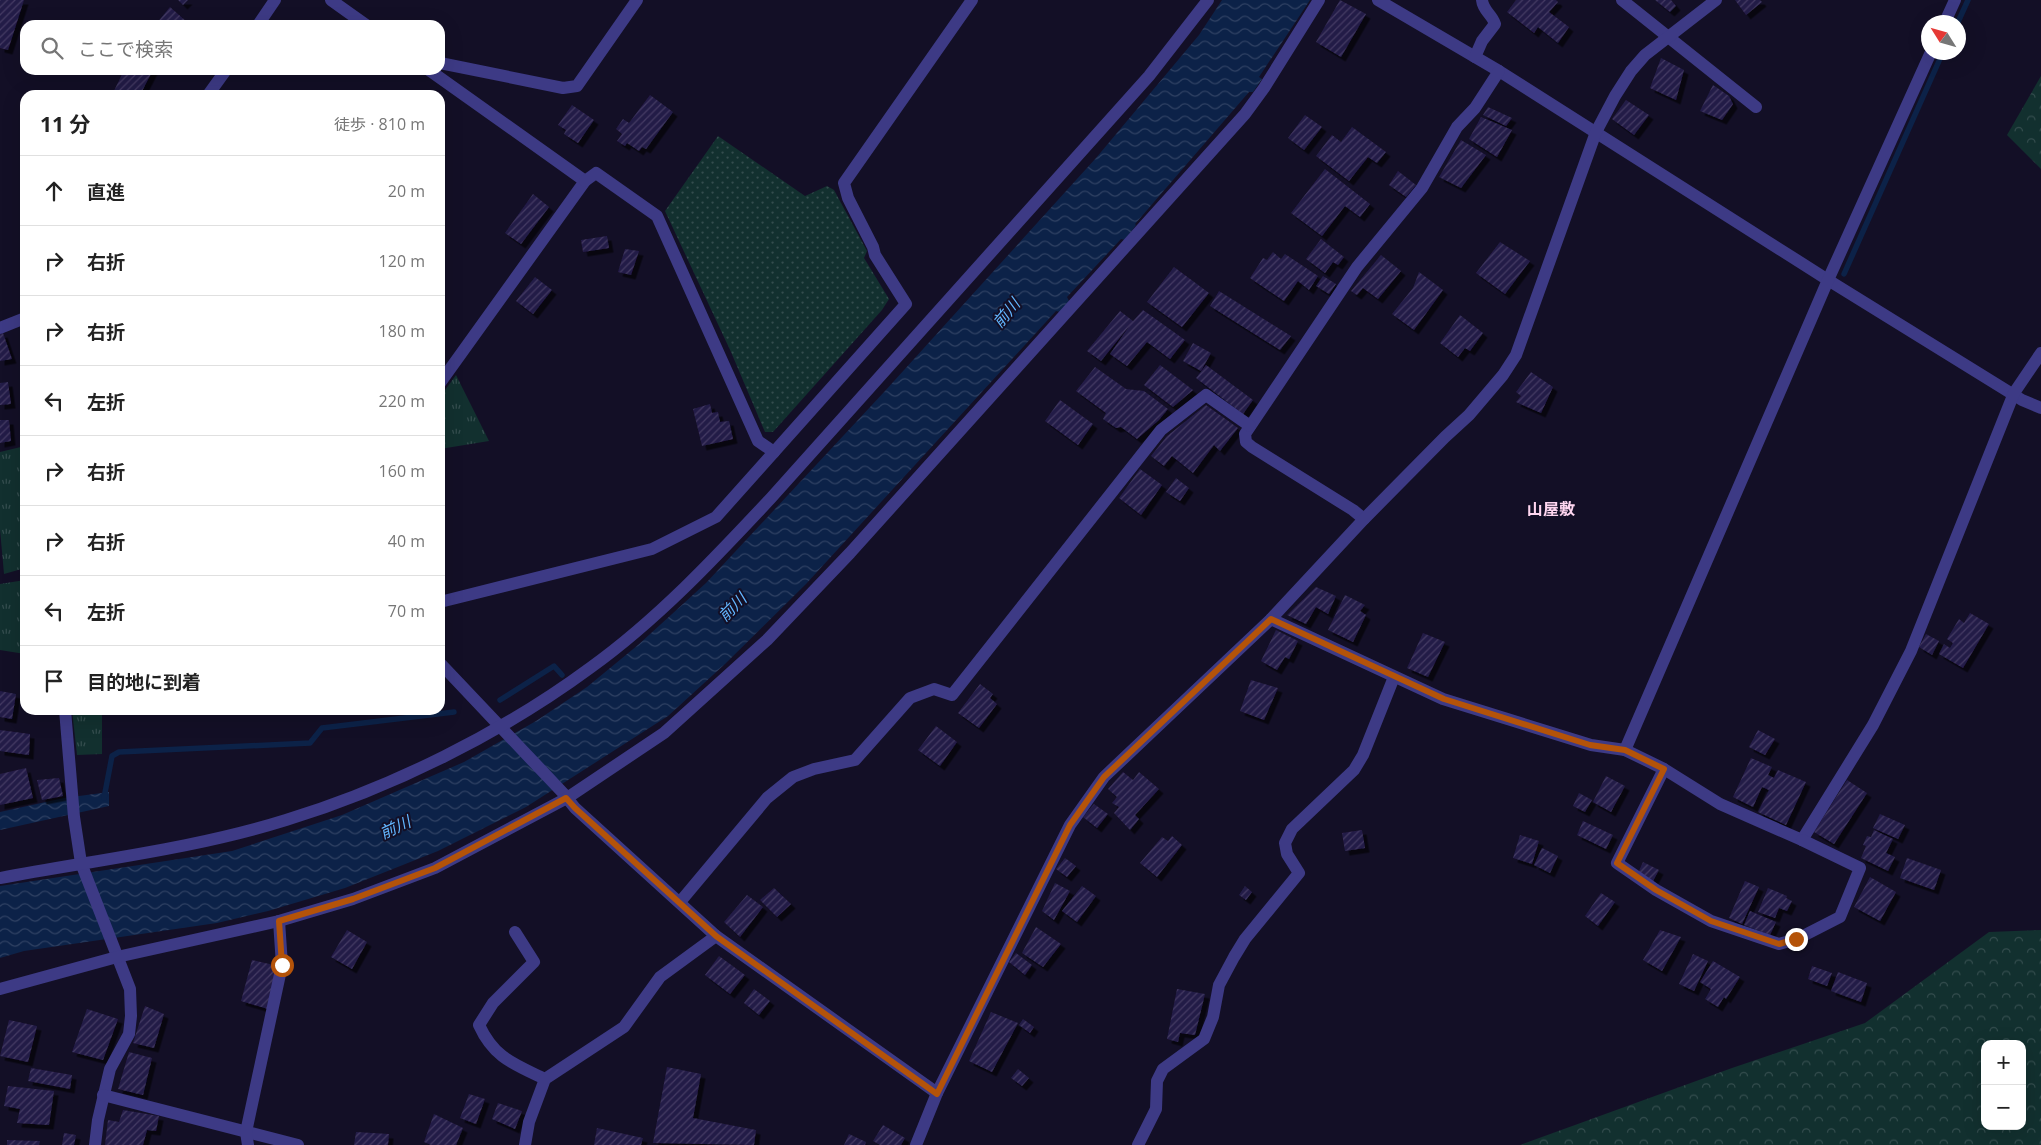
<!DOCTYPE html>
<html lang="ja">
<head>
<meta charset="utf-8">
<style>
	body { margin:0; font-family:"Open Sans","Noto Sans JP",sans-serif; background:#f2f2f2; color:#222 }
	.controls { position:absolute; right:15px; bottom:15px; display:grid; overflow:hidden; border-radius:10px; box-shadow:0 5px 20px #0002 }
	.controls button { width:45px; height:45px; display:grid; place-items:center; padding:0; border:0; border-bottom:1px solid #e0e0e0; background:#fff; color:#222; font:25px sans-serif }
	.compass { position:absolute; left:1921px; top:15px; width:45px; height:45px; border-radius:50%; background:#fff; box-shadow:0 5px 20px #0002; rotate:307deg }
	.stop { position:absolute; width:15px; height:15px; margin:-11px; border:4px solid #b45309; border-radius:50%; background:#fff }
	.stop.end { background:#b45309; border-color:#fff; box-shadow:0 1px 5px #0008 }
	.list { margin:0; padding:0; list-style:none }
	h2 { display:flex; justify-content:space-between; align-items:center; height:65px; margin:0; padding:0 20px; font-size:21px }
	h2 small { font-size:16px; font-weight:400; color:#767676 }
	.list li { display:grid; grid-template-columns:32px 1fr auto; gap:15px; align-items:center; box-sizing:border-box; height:70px; padding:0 20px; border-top:1px solid #e0e0e0 }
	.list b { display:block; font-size:19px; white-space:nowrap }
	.list em { font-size:16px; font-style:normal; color:#767676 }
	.icon { flex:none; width:28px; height:28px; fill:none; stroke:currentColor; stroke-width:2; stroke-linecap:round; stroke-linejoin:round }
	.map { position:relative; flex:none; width:2041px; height:1145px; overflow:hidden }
	.search { position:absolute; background:#fff; box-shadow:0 5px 20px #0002; left:20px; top:20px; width:425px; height:55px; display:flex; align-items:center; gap:12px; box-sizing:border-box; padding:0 18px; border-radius:15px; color:#767676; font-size:19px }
	.panel { position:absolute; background:#fff; box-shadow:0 5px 20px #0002; left:20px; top:90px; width:425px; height:625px; border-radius:15px }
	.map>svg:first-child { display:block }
</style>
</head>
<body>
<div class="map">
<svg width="2041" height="1145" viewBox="0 0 2041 1145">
	<defs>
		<pattern id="grass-tufts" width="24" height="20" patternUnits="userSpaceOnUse" patternTransform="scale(1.25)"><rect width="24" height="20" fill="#12302f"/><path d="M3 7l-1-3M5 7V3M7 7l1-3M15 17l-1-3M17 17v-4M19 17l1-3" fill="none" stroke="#344d4e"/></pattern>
		<pattern id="forest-crowns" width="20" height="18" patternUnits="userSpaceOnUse" patternTransform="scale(1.25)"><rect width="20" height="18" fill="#12302f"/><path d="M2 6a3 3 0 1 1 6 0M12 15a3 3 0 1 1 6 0" fill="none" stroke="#344d4e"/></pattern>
		<pattern id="park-dots" width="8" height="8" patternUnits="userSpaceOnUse" patternTransform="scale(1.25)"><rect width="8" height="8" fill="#12302f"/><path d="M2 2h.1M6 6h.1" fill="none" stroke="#344d4e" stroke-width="1.8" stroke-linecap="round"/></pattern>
		<pattern id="water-waves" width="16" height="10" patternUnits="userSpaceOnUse" patternTransform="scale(1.25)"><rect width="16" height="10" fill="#0c2248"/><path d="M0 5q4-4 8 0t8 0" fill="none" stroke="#2f4163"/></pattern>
		<pattern id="building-hatch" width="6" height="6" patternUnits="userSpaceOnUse" patternTransform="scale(1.25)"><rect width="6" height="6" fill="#241b47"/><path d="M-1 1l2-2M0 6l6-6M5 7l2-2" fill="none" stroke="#433b63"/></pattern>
		<filter id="shadow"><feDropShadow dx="4.5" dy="4.5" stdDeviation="0" flood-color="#0009"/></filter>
	</defs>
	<rect width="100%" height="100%" fill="#130f26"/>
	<g fill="url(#grass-tufts)">
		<polygon points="456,375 489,441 440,449 440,397"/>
		<polygon points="25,446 25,568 4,574 0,529 0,452"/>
		<polygon points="25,580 25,654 0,650 0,584"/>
		<polygon points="72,710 102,710 102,754 77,755"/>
	</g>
	<g fill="url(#forest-crowns)" fill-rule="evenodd">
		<polygon points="2041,76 2041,169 2007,135"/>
		<path d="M2041 930V1145H1520L1732 1068 1865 1023 1989 932ZM1985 1044H2022V1126H1985Z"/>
	</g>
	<polygon fill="url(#park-dots)" points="718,136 805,196 827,186 834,190 867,251 864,258 889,299 882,310 773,432 765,432 731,352 665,211"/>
	<g fill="url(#water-waves)">
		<polygon points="1222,0 1310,0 1259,77 1262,79 1253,92 1249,92 1135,224 1136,225 1125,240 1121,239 1067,297 1069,301 1060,312 1056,311 806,584 725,664 668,716 526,807 438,851 345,888 268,911 217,923 24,951 0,958 0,886 232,851 342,815 464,762 536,721 587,687 638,645 706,583 885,391 1096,158 1199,35"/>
		<polygon points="109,792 109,806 0,830 0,812 64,798"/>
	</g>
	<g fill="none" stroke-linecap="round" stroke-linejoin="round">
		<g stroke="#0c2248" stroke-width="5.5">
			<polyline points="1958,22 1968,0"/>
			<polyline points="1844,274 1943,52"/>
			<polyline points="500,700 554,666 562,675"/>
			<polyline points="104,798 112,756 119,752 310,743 322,728 454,712"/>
		</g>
	</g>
	<g fill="url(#building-hatch)" filter="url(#shadow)">
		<polygon points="0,0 24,0 8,50 0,48"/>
		<polygon points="178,0 188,0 183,5"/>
		<polygon points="1340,0 1366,14 1341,57 1316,42"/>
		<polygon points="1516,0 1556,0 1558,2 1549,12 1569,27 1558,43 1538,27 1534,33 1507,12"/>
		<polygon points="1655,0 1671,0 1676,6 1670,12"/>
		<polygon points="1735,0 1760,0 1762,2 1746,15"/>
		<polygon points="170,7 187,22 185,25 156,24"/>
		<polygon points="1661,58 1684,70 1676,100 1650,88"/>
		<polygon points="124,70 153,70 140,95 112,95"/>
		<polygon points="1713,85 1729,96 1733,104 1722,120 1700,111"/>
		<polygon points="650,95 673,112 646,149 642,147 639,151 627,143 625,146 617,141 622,134 616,129 623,119 629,123"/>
		<polygon points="1626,100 1649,115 1634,135 1612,119"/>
		<polygon points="572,105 594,120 578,143 564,134 566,130 558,125"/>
		<polygon points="1488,107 1512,118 1506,126 1483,115"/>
		<polygon points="1305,115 1322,127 1304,150 1288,138"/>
		<polygon points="1481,117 1512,130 1497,157 1469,139"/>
		<polygon points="1352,127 1386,152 1377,163 1368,157 1349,181 1316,156 1332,135 1341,142"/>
		<polygon points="1461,140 1486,155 1461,188 1439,177"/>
		<polygon points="1325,169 1370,204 1360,217 1345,206 1322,236 1291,213"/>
		<polygon points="1398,171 1416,185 1406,197 1389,185"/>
		<polygon points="533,194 549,207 521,244 505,233"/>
		<polygon points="607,236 609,248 583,252 581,240"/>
		<polygon points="1321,239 1344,257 1338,265 1333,262 1325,273 1306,259"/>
		<polygon points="1500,242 1530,261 1505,294 1476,273"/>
		<polygon points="625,249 639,251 631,275 618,272"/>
		<polygon points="1273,252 1281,259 1285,254 1318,276 1309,290 1298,281 1284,301 1250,278 1263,258 1267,260"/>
		<polygon points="1381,255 1401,271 1378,299 1363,288 1357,295 1351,291"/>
		<polygon points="1174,267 1209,293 1182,327 1147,302"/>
		<polygon points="1419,272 1443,290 1414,330 1392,314 1413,288"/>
		<polygon points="1323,276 1336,284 1329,294 1316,286"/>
		<polygon points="535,277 552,290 533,314 516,301"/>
		<polygon points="1219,291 1291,336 1280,350 1210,306"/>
		<polygon points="1143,310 1185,340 1170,359 1147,342 1127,366 1110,354 1130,325 1101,361 1087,351 1120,311 1133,321"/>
		<polygon points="1460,315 1483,333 1470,351 1465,348 1458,357 1440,343"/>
		<polygon points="3,333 12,359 0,361 0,334"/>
		<polygon points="1193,343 1211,353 1201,371 1183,361"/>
		<polygon points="1160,365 1193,390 1173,407 1144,385"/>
		<polygon points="1206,365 1253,400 1243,414 1196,378"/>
		<polygon points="1095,367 1126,389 1144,391 1168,409 1159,420 1137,439 1121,427 1116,428 1103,419 1106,413 1076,391"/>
		<polygon points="1531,372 1553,387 1541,413 1516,402 1521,396 1516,392"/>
		<polygon points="8,382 11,404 0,405 0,383"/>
		<polygon points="1060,400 1093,424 1078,445 1045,421"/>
		<polygon points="710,404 712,413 718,412 720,422 729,421 733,439 702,446 693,409"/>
		<polygon points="1206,405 1238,428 1220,451 1214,445 1193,473 1172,456 1164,466 1151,456 1167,436"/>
		<polygon points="0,420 9,420 11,441 0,443"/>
		<polygon points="1140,469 1162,485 1141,515 1119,498"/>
		<polygon points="1176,478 1189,488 1180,501 1166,492"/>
		<polygon points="1316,587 1336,596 1328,614 1316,607 1306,624 1287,615"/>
		<polygon points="1345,595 1365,605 1360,611 1366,615 1353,642 1328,630"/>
		<polygon points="1970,613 1989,624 1963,668 1939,654 1944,644 1950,648 1953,643 1947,639 1959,619 1964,623"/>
		<polygon points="1276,630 1298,641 1289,659 1285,657 1277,670 1261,661"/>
		<polygon points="1423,633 1445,642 1428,677 1407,668"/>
		<polygon points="1926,634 1939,641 1932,655 1919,647"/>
		<polygon points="1251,680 1278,688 1264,720 1240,711"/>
		<polygon points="980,684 993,694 990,698 997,704 979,728 958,713"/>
		<polygon points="0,691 16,694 12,719 0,717"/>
		<polygon points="936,726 957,742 940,766 918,750"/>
		<polygon points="0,730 30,734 29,755 0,751"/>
		<polygon points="1758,730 1775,739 1765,755 1749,747"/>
		<polygon points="1751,758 1772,767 1768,775 1774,778 1778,770 1806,782 1786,825 1758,812 1769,790 1762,787 1753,807 1733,797"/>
		<polygon points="26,768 33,798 0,805 0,774"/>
		<polygon points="1123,772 1133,780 1139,772 1159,789 1135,815 1139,819 1130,830 1114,813 1119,807 1112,803 1117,797 1108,789"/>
		<polygon points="1606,776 1625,786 1611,812 1593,802"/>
		<polygon points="59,778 63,796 42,800 37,780"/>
		<polygon points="1847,780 1867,793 1834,844 1814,832"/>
		<polygon points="1579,793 1592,800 1585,812 1573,806"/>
		<polygon points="1094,804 1108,814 1097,828 1083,817"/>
		<polygon points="1880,814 1905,825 1898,839 1873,828"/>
		<polygon points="1583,821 1613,835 1606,849 1577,835"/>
		<polygon points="1362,830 1365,848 1345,851 1342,833"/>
		<polygon points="1874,830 1893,839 1886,853 1895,857 1888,871 1861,858 1866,846 1863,845 1867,836 1871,837"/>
		<polygon points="1520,835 1539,841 1532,864 1513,858"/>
		<polygon points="1172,836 1182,845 1157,877 1140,863 1162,837 1168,841"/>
		<polygon points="1542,848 1558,856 1550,873 1534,865"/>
		<polygon points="1065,858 1076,866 1067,877 1056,869"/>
		<polygon points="1907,858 1941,870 1934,890 1900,878"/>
		<polygon points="1643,862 1659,870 1652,883 1637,875"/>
		<polygon points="1870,877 1896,892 1880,921 1854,907"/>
		<polygon points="1745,881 1759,887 1742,924 1729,918"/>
		<polygon points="1055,883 1070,891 1054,920 1042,911"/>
		<polygon points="1082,886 1096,896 1077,922 1062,911"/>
		<polygon points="1245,886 1252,892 1246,900 1239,895"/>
		<polygon points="774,888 791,904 777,917 760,900"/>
		<polygon points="1768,888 1787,896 1786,898 1792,901 1787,911 1779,908 1775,918 1758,912"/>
		<polygon points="1601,893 1615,902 1598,926 1585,916"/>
		<polygon points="747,895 763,907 740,937 724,922"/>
		<polygon points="1750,911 1776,922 1770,935 1744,925"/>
		<polygon points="1036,927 1061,944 1043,967 1022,953"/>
		<polygon points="347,930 367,942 352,969 331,957"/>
		<polygon points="1660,930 1681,937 1662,971 1643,960"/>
		<polygon points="1016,953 1032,965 1025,975 1009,962"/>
		<polygon points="1693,954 1708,961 1694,991 1679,984"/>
		<polygon points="719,956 745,975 730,994 705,975"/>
		<polygon points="252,960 278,966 268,1009 241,1001"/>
		<polygon points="1713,961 1740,977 1726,999 1724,997 1718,1007 1705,999 1711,989 1700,982"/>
		<polygon points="1812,966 1832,973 1827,986 1808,979"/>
		<polygon points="1838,972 1867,983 1861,1002 1831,991"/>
		<polygon points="754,989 770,1001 759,1015 744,1003"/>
		<polygon points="1177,989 1205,994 1195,1035 1180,1033 1178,1042 1167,1039"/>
		<polygon points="145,1006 164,1014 154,1048 133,1043"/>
		<polygon points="87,1009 118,1019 103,1060 72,1052"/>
		<polygon points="991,1012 1018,1023 992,1072 969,1061"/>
		<polygon points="1023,1019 1034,1027 1030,1033 1019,1025"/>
		<polygon points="9,1020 37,1026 28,1062 0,1056"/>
		<polygon points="129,1052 152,1058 143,1095 118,1089"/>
		<polygon points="667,1067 701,1074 693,1118 756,1130 754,1145 653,1143"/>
		<polygon points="31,1068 72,1075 70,1089 28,1081"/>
		<polygon points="1018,1069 1029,1078 1022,1086 1011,1078"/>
		<polygon points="8,1086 54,1091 49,1125 17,1123 20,1109 4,1106"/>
		<polygon points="469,1094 485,1099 476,1124 460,1118"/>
		<polygon points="498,1103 522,1111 515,1129 492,1119"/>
		<polygon points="123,1110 159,1116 156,1131 147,1130 143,1145 105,1145 108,1120 119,1122"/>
		<polygon points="434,1114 463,1128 456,1145 431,1145 424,1142"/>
		<polygon points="883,1125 905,1138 901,1145 880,1145 873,1141"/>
		<polygon points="597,1128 643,1138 641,1145 594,1145"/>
		<polygon points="356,1132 389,1134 388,1145 354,1145"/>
		<polygon points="64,1133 76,1135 74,1145 62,1145"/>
		<polygon points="849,1134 866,1142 865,1145 844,1145"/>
		<polygon points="7,1140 40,1141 39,1145 7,1145"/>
	</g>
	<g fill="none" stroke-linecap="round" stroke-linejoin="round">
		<g stroke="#3d3a85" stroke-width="12">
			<polyline points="331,0 366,25"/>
			<polyline points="1378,0 1499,71 1828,280 2022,400 2041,408"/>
			<polyline points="1622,0 1756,107"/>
			<polyline points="1945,22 1955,0"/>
			<polyline points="258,25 275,0"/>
			<path d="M1475 57 1482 41 1495 24C1492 14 1483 11 1482 0"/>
			<polyline points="440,63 563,88 577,86 637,0"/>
			<polyline points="429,70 585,181 440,383"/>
			<polyline points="208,95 226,70"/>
			<polyline points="585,181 596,173 657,216 758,441 774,452"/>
			<polyline points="0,328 25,318"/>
			<polyline points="1364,519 1353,510 1252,447 1246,442 1245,434 1357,267 1422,188 1457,127 1475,108 1499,71"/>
			<polyline points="440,602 652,549 716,517 906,304 875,255 873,247 848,198 844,183 972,0"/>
			<polyline points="1271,619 1443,699 1591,745 1625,750 1664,769 1720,804 1802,840 1873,725 1911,651 2014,393 2041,353"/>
			<polyline points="440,663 563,793 575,808 716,936 937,1093"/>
			<polyline points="65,710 74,817 81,863 130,989 131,1016 129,1034 110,1069 98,1120 95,1145"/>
			<polyline points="1625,750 1828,280 1931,52"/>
			<polyline points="1664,769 1617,863 1656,890 1711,921 1779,944 1797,939 1840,917 1860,868 1802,840"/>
			<path d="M0 878C95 860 193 849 286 820 391 788 502 733 590 668 657 620 715 558 771 498L1149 76 1208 0"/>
			<polyline points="680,902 767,798 793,777 814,769 855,760 910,698 934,689 952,695 1161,430 1206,395 1250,426"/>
			<path d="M515 932 534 962 493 1003 479 1025C494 1058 514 1064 545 1079"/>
			<polyline points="0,989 117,957 279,921 353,899 435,868 567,798 664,733 767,640 850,553 1245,114 1264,88 1319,0"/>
			<polyline points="103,1095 298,1145"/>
			<polyline points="248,1145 246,1132 282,965 279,921"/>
			<polyline points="525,1145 529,1122 545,1079 624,1027 660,977 716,936"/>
			<polyline points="916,1145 937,1093 1070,825 1104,777 1271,619 1364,519 1445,437 1469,415 1503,375 1516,355 1596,132 1615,96 1631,71 1645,55 1716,0"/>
			<polyline points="1138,1145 1156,1109 1157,1081 1163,1069 1204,1039 1213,1017 1219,985 1234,957 1245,939 1299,873 1287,854 1285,843 1292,829 1354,770 1363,755 1394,677"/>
		</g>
	</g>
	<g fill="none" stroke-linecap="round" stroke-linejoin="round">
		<polyline stroke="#b45309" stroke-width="6" points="282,965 279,921 353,899 435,868 566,798 575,808 716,936 937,1094 1070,825 1104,777 1271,619 1444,699 1590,745 1625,750 1664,769 1617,863 1656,890 1711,921 1779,944 1796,939"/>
	</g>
	<g text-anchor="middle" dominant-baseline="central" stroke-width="4" stroke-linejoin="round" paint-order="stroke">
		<g font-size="16" font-style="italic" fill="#62b6ff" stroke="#130f26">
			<text transform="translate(1006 313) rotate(-50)">前川</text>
			<text transform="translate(732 607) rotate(-45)">前川</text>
			<text transform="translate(395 827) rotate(-25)">前川</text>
		</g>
		<g font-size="16" font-weight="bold" fill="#ffd6f0" stroke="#130f26">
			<text x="1551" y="509">山屋敷</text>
		</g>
	</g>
</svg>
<div class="controls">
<button>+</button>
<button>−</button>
</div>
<svg class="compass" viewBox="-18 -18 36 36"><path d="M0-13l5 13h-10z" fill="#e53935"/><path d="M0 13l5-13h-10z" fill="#767676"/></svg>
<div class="stop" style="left:282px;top:965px"></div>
<div class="stop end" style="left:1796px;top:939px"></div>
<div class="search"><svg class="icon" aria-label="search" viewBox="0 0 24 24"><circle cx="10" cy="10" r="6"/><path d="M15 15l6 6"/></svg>ここで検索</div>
<section class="panel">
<h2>11 分<small>徒歩 · 810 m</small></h2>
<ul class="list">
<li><svg class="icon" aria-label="ahead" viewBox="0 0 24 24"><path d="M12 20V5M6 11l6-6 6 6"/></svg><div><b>直進</b></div><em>20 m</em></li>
<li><svg class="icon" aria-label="right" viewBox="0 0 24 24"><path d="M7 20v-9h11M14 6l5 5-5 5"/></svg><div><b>右折</b></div><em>120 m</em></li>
<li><svg class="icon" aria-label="right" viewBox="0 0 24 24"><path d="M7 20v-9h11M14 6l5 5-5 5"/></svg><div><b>右折</b></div><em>180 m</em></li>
<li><svg class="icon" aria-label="left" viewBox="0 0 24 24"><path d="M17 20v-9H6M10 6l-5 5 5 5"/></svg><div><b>左折</b></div><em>220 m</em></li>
<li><svg class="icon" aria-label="right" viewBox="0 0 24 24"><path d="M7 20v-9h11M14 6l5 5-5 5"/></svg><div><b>右折</b></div><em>160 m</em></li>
<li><svg class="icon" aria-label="right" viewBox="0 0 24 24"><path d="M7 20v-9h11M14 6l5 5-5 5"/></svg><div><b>右折</b></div><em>40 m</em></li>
<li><svg class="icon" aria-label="left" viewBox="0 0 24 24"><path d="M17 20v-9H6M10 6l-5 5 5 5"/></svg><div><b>左折</b></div><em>70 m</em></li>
<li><svg class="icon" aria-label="arrive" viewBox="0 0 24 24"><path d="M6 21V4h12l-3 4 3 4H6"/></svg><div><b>目的地に到着</b></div></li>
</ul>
</section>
</div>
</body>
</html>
